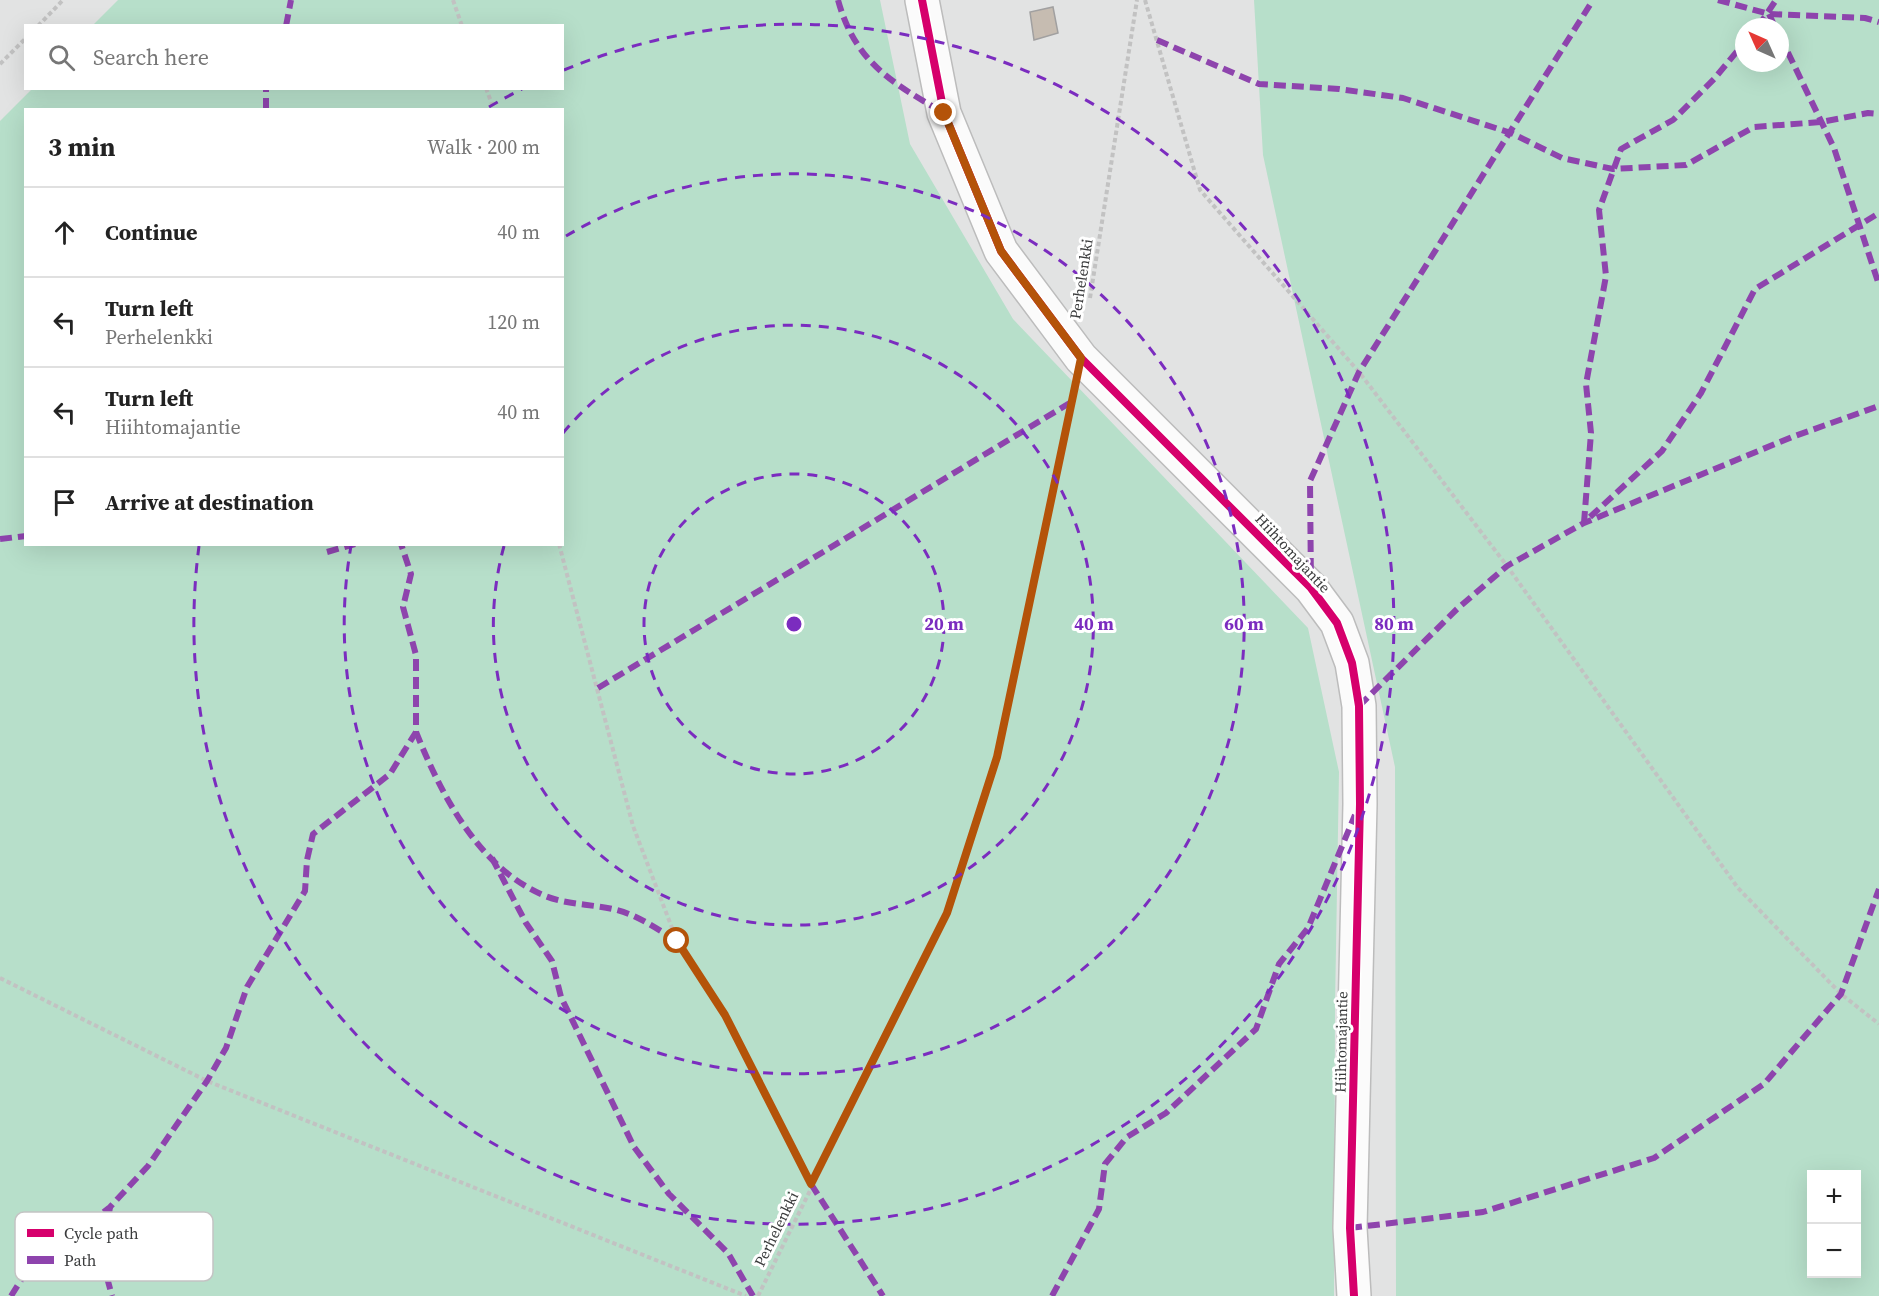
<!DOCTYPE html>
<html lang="en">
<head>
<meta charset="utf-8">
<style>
	body { margin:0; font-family:"Source Serif 4",serif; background:#f2f2f2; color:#222 }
	.controls { position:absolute; right:18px; bottom:18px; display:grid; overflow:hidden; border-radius:0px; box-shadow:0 6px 24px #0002 }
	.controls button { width:54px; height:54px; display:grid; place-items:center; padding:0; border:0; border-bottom:2px solid #e0e0e0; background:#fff; color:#222; font:30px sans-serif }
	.compass { position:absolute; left:1735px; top:18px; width:54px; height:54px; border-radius:50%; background:#fff; box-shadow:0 6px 24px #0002; rotate:315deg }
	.stop { position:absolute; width:18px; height:18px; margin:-14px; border:4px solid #b45309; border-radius:50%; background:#fff }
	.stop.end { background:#b45309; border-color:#fff; box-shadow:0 2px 6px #0008 }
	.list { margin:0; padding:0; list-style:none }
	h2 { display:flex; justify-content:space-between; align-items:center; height:78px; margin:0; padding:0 24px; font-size:26px }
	h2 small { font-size:20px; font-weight:400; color:#767676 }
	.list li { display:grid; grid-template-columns:39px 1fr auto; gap:18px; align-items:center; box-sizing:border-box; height:90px; padding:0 24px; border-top:2px solid #e0e0e0 }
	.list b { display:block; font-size:22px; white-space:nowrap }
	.list p { margin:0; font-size:20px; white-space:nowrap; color:#767676 }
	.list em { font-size:20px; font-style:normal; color:#767676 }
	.icon { flex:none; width:33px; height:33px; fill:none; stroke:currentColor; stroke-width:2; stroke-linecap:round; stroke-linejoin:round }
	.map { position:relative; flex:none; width:1879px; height:1296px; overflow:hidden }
	.search { position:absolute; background:#fff; box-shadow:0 6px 24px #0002; left:24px; top:24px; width:540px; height:66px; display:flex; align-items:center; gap:15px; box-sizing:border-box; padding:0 21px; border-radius:0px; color:#767676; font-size:22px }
	.panel { position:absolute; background:#fff; box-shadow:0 6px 24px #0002; left:24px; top:108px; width:540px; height:438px; border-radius:0px }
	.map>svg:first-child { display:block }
</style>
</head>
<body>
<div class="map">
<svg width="1879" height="1296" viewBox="0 0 1879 1296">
	<rect width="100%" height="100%" fill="#e2e3e3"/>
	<g fill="#b7dfca" fill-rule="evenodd">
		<path d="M118 0H880L910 144 1013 319 1308 628 1339 772 1335 1006 1334 1296H0V121L32 89 562 88V26L93 25ZM26 110H562V544H26Z"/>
		<path d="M1254 0H1879V1296H1396L1395 767 1263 155ZM1744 27H1780V63H1744ZM1812 1174H1856V1274H1812Z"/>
	</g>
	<polygon fill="#c6bcb1" stroke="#a1a0a0" stroke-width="1.5" points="1053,7 1058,33 1034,40 1030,12"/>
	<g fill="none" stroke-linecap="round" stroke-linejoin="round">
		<g stroke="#bcbcbc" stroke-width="36">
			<polyline id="street" points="922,0 944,113 1001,251 1081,358 1311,588 1337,623 1352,663 1359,706 1360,804 1350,1228 1354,1296"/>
		</g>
		<g stroke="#c2c2c2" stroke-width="4" stroke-dasharray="4.5 3" stroke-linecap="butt">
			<polyline points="453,0 462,26"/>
			<polyline points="1145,0 1200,190 1359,372 1507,566 1738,888 1841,994 1879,1024"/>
			<polyline points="38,26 63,0"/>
			<polyline points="0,64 26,38"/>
			<polyline points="486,88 494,110"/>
			<polyline points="1090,298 1137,0"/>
			<polyline points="559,544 633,826 677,941 725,1015 811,1183"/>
			<polyline points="0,978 207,1081 746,1296"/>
			<polyline points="758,1296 947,913 997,757 1071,409"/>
		</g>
		<use href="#street" stroke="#fbfbfb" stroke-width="33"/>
		<g stroke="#8e44ad" stroke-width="6" stroke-dasharray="12 6" stroke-linecap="butt">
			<path d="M838 0C855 62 892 83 944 113"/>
			<polyline points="1718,0 1769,14 1865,18 1879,22"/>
			<polyline points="1769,14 1775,27"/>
			<polyline points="286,26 291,0"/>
			<polyline points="1758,27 1776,0"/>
			<polyline points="1780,36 1834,148 1879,285"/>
			<polyline points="1157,40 1259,84 1339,89 1403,98 1511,133 1562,158 1613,169 1686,165 1754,127 1821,122 1868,113 1879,114"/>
			<polyline points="266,110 266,88"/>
			<polyline points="1590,517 1662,451 1701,393 1755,289 1879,213"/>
			<polyline points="1584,523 1591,433 1586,384 1606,276 1599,210 1621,149 1673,120 1714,79 1744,43"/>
			<polyline points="0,539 26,536"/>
			<polyline points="327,552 355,544"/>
			<polyline points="1311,588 1310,481 1359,372 1593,0"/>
			<polyline points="598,688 1073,401"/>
			<polyline points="1359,706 1457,609 1507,566 1584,523 1792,437 1879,406"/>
			<path d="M416 732C441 794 478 867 543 895 570 907 602 903 629 914 646 921 662 932 677 941"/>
			<polyline points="492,858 526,923 552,961 561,997 634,1147 669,1194 728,1253 753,1296"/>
			<polyline points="811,1184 883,1296"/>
			<polyline points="110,1207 102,1259 112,1296"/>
			<polyline points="1350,1228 1483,1212 1654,1158 1764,1084 1841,994 1879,889"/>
			<polyline points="11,1296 23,1277 110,1207 148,1166 207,1081 226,1048 247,987 305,891 307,860 313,834 390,774 416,732 416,655 403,607 411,574 401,544"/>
			<polyline points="1052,1296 1099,1209 1105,1164 1127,1137 1166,1113 1256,1029 1279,964 1308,928 1355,815"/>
		</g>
		<g stroke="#fff" stroke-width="11">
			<polyline id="cycleway" points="922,0 944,113 1001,251 1081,358 1311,588 1337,623 1352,663 1359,706 1360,804 1350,1228 1354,1296"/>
		</g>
		<use href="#cycleway" stroke="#d6006c" stroke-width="8"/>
	</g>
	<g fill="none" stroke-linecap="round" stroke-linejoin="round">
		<polyline stroke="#b45309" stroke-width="8" points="677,941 725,1015 811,1184 947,913 997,757 1081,358 1001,251 944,113"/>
	</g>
	<g fill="none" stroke="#7b2cbf" stroke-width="3" stroke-dasharray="10 8">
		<circle cx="794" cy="624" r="150"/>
		<path d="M563 433A300 300 0 1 1 504 546"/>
		<path d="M566 236A450 450 0 1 1 351 546"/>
		<path d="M489 107A600 600 0 0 1 522 89M564 70A600 600 0 1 1 199 546"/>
	</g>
	<g text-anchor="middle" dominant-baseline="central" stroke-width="6" stroke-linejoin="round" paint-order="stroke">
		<g font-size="15" fill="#3a3b3c" stroke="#fff">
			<text transform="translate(1081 279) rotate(-81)">Perhelenkki</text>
			<text transform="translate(1293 553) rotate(47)">Hiihtomajantie</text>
			<text transform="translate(1341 1042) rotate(-89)">Hiihtomajantie</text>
			<text transform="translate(776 1229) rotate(-64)">Perhelenkki</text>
		</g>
	</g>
	<rect x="15" y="1212" width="198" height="69" rx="9" fill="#fff" stroke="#c4c4c4" stroke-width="1.5"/>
	<rect x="27" y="1229" width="27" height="8" fill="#d6006c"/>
	<rect x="27" y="1256" width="27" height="8" fill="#8e44ad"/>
	<g font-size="16" fill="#3a3b3c">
		<text x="64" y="1239">Cycle path</text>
		<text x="64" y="1266">Path</text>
	</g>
	<circle cx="794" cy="624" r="9" fill="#7b2cbf" stroke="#fff" stroke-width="3"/>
	<g font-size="18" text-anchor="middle" font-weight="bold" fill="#7b2cbf" stroke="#fff" stroke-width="6" stroke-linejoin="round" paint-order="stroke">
		<text x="944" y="630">20 m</text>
		<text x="1094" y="630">40 m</text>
		<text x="1244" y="630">60 m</text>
		<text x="1394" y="630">80 m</text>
	</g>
</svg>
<div class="controls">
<button>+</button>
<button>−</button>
</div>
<svg class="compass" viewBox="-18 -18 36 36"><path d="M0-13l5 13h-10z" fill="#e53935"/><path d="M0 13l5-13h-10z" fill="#767676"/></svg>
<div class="stop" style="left:677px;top:941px"></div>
<div class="stop end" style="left:944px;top:113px"></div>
<div class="search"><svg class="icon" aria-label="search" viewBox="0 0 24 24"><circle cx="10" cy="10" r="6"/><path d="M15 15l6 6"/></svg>Search here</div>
<section class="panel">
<h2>3 min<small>Walk · 200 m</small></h2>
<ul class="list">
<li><svg class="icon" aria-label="ahead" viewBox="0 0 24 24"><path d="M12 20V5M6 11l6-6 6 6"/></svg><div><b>Continue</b></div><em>40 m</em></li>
<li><svg class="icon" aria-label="left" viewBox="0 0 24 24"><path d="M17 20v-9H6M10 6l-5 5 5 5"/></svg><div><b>Turn left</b><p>Perhelenkki</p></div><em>120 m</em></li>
<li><svg class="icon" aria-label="left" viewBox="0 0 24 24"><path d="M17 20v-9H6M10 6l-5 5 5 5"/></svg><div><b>Turn left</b><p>Hiihtomajantie</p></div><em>40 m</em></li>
<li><svg class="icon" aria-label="arrive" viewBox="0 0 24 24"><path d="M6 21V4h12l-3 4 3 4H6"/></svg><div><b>Arrive at destination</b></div></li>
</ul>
</section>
</div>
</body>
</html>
